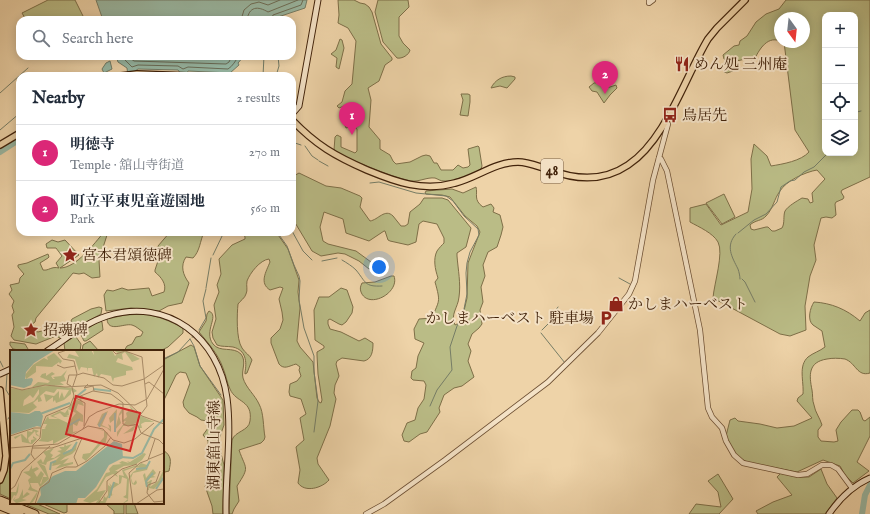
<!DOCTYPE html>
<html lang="en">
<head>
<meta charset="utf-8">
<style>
	body { margin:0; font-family:"IM FELL English","Noto Serif JP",serif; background:#f6f6f7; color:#1f2937 }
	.controls { position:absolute; right:12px; top:12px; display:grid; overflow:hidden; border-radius:8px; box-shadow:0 2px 10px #0003 }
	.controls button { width:36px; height:36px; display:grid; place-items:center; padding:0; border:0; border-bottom:1px solid #e0e1e3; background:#fff; color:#1f2937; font:20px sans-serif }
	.compass { position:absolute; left:774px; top:12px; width:36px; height:36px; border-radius:50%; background:#fff; box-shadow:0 2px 10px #0003; rotate:165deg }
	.you { position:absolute; left:379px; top:267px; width:14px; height:14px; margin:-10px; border:3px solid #fff; border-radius:50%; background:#1a73e8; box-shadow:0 0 0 6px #1a73e833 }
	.badge { display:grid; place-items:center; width:26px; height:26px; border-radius:50%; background:#db2777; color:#fff; font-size:13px; font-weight:700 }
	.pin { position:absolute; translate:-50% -33px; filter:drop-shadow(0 1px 2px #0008) }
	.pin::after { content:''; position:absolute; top:21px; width:14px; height:12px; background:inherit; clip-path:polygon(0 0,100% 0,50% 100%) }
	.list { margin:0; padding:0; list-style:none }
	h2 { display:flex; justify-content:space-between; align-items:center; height:52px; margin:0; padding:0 16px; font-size:17px }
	h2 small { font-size:13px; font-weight:400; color:#747a83 }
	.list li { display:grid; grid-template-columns:26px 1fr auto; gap:12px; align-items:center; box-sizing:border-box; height:56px; padding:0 16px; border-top:1px solid #e0e1e3 }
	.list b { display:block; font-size:15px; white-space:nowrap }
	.list p { margin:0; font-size:13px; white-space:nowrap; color:#747a83 }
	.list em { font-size:13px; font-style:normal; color:#747a83 }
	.icon { flex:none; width:22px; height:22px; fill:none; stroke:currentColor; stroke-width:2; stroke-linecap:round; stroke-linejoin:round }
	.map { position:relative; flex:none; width:870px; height:514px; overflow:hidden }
	.search { position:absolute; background:#fff; box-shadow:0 2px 10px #0003; left:16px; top:16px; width:280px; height:44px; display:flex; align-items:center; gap:10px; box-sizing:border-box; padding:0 14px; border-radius:12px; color:#747a83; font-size:15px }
	.panel { position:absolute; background:#fff; box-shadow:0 2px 10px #0003; left:16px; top:72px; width:280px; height:164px; border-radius:12px }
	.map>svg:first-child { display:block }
</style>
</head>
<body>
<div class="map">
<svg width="870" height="514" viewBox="0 0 870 514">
	<rect width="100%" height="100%" fill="#eed3a8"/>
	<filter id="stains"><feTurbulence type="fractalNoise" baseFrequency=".005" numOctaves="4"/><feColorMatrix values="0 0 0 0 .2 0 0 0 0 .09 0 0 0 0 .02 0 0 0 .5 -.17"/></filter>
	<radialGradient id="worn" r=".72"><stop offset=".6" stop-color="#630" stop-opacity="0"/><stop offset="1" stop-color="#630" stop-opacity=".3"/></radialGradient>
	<g fill="#babc86" stroke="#7e6f48" fill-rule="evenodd">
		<polygon points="48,0 75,0 85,20 26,20 22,13"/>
		<path d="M338 0H354L360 3 365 4 369 7 372 12 381 44 392 58V60L385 65 379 81 368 88 371 100 369 127 380 140V149L390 155 393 161 396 164 410 162 422 156 426 155 430 156 434 163H437L441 170H453L458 165 463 168 468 167 470 165 468 149 478 146 479 147 482 166 481 169C473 174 453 182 444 181 440 181 438 179 435 178 427 177 419 182 411 181 395 179 347 159 334 150L335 137 337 135 341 137V147L355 153 357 151V129L353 126 346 128 344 123 345 107H349L344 106 339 108 337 106 342 102 345 91 352 84 356 41 348 28 338 23 339 15Z"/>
		<path d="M378 0H408L409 7 399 17V36L403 43 410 50C409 55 402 59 397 58L383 42 375 12Z"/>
		<path d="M786 0H870V177L842 190 841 192 844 197 843 199 836 202 835 204 836 215 832 218 826 217 821 218 814 245 816 260 810 276 805 306 806 330 790 336 780 334 713 298C714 284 724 253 718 242 713 233 699 227 690 222V208L706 204 721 225 748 212 752 189 751 159 754 144 767 156 771 166C783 164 801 161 809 152L795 130 784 42H804V18H780V41C766 35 757 53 753 63L750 58 732 62 734 64 733 71 727 73 724 72 729 62 724 59 723 55 734 46 739 45 740 41 747 36 756 22 766 14 779 9ZM825 15H855V153H825ZM817 170 825 179 812 193 813 202 810 203 808 199 802 198C797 201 788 206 785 211 783 216 785 223 782 228L775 231H772L768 227H766L754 230 751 229 750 225C755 220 762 221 766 216 773 209 774 199 780 191 786 181 805 172 817 170Z"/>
		<polygon points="340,39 342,40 344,48 339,69 336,67 337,58 331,54 336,50"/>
		<path d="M511 76 515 77V79L507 88 500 86 491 88C495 80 502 76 511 76Z"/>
		<polygon points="603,82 607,88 616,85 617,88 610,95 604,103 597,92 592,91 589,87 594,83"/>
		<polygon points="461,94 468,94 470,95 470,102 468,116 460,115 463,100"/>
		<path d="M299 173 326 186 341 188 360 196 362 198 360 207 370 221C378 220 385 208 393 216 396 219 398 223 401 226H405L408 224 410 212 420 204 424 198H442L448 200 471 228 466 247 457 253V256C458 269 461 284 459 297 458 308 450 314 455 325L459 323 463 315 467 298 468 263 480 232 477 226 465 216 450 197 442 195 426 194 425 193 426 191 452 189 463 193 476 187C478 194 473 200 483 207L491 204 494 208 493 212 500 215 503 227 501 235 497 247 488 252 483 265 485 276 481 287 483 302 480 310 482 324 479 328 472 334 468 344 471 351 468 361 474 377 462 386 454 388 444 395 439 408 440 412 427 432 420 434 409 442 404 441 402 435 407 423 415 420 418 408 424 399 426 385 424 381 413 380 411 378 412 371 416 368 418 356 424 343 415 339 414 329 419 319 432 318C439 300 441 303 435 282L438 278C435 269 433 259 437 251 439 248 442 245 444 243V238L437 224 423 221 419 224 416 242 408 245 390 241 388 240 385 231H384L369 241 346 233 343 219 324 212 320 227 323 241 328 244 356 251 371 262V268L369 269 359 261 345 254 338 253 321 256 312 251 294 221V210L292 204V177Z"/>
		<polygon points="724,194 735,217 722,224 706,203"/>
		<path d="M104 232H108L99 260 100 277 92 278 84 273 79 274 73 273 36 318 35 322 31 325 33 330 38 332 53 328H59L66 323 71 331 60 338 56 336 36 344 14 340 11 336 14 327 12 315 14 312 12 306 14 301 9 294 12 290 10 285 19 283 20 278 24 274 18 267V265L27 263 48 254 49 257 48 258 40 263 43 270C49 271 51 266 59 268L56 263 62 256 56 248H47L46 244 52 240 58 242 65 240 79 255 60 268C76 268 94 244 104 232Z"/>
		<path d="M170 232H204C200 241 200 251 193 258L186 257C180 266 183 275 189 283L182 303 168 306 159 311 131 308 106 311 104 295 107 290 113 291 122 288 128 290 149 288 152 296 164 292C167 284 161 277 155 272V270L159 258 158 246Z"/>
		<path d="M243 232H276L288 249 299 280 298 292 300 308 297 341 300 347 313 362 317 398 319 402 321 403 322 400 318 374 317 355V352L324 348V346L315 340 314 310 319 297H329L341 288 347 290 353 307 352 313 346 322 342 325 339 324 330 319 328 320V324L330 329 341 332 359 341 365 338 373 343C373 351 372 359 364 361L342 358 337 361 336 364 339 376 335 385 334 393 336 399 330 426 317 458 318 464 329 480C322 488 305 493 298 483L300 470 296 447 304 440 300 418 306 414 301 399 290 396 289 392 290 384 297 381 301 376 299 370 300 367 296 364C289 366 284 370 279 364L271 343V338L280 329 283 320 282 312 279 299 283 288 280 287 270 290C259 283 266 272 270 262L269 259C260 260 250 273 247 281 246 286 248 290 246 294 245 298 240 301 238 304 237 314 236 339 242 348 245 353 250 355 252 360L247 373 245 374V372C247 362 246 350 233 347 227 346 222 347 217 345L213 338 212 332 216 319 214 305 219 292 217 285 221 274 219 259 232 245 245 239V237Z"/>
		<path d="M391 276H394C400 293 368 310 361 292 360 289 360 287 362 283L375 282Z"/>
		<path d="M814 302C831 303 846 309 860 321L865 313 870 310V373C857 377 856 363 845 359 839 358 832 358 827 359 808 362 809 375 812 390 813 395 812 400 814 405 815 412 820 418 822 425L818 430V437L821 441 834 442 838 441 836 430 841 422 852 410H858L860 412 863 420 865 421 870 417V436L857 462 869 471 853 483 845 475 840 466 823 460 797 472 749 463 736 456 729 445 726 436 730 420 735 418 738 421 760 424 777 428 794 426 812 418 797 401 798 398 803 394C804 381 798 366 808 357 813 353 820 351 825 347L822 331C819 329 816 327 813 325 807 320 810 308 814 302Z"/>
		<polygon points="99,307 102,308 101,314 77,327 74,327 71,321 72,319 91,309"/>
		<path d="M209 311C220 316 203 331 213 344 220 353 233 346 241 354 247 362 241 370 243 378 246 388 255 395 259 404 264 413 263 427 265 437L264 440 261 443 239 450C246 470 250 466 237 486L239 501 234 509 232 514H229V510L232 440C235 431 249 431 250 421 253 400 236 403 230 389 227 383 226 375 223 368 218 354 209 344 199 332L206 321 207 314Z"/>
		<path d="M144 314C158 316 170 321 183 328V333L168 347 160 351H124L127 346 132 344 136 337 141 336 143 332C140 330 136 326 132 325 124 323 108 333 107 319L125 315Z"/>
		<polygon points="100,321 102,322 103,330 86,341 84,341 80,333"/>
		<polygon points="73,337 76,337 81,344 80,351 65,351 64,343"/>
		<polygon points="90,341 99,351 82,351 83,345"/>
		<polygon points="10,342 25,344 28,349 26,351 13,349 10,345"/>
		<polygon points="191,345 194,347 200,366 223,400 224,425 218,442 224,465 223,514 213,514 212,506 205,486 211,480 213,468 209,455 208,441 203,435 211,424 208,421 201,420 197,417 189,413 184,407 183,402 190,383 186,373 180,372 176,375 163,402 163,360"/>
		<polygon points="11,445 11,499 0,494 0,485 8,466 9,448"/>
		<path d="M163 450C172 456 171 461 169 471L165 472 163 474Z"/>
		<polygon points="821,469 827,484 837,498 825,514 758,514 756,511 773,502 792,495 777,477 781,473 798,477 809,477"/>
		<polygon points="718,474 733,499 719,514 689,514 696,504 721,507 718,492 708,481"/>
		<polygon points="27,503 35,503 60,514 49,514 27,505"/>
		<polygon points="41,503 67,503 67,512 64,513"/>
		<polygon points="105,503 124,503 124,514 114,514 114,511"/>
		<polygon points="126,503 134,503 138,514 126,514"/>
	</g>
	<g fill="#9ab9a4" stroke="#767d66">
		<polygon points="96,0 307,0 305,8 275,18 274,20 259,20 260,18 258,17 256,20 103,20"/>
		<polygon points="116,56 244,56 238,63 239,65 230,73 188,71 186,76 181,74 178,70 138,69 128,76 127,68 118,62"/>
		<polygon points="110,61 112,69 104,73 102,69 106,63"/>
	</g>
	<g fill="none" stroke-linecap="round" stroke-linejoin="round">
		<g stroke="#6e6e57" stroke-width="1">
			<polyline points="241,20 244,10 251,4 259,2 268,5 280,0"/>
			<path d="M247 20C249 6 258 6 268 12L298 0"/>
			<polyline points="271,20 273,15 301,5 303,0"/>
			<path d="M121 56 132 67 138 65 178 66 183 69 188 67 228 69C233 66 235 61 239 56"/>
			<polyline points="127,56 134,61 226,64 229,62 232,56"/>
		</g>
		<g stroke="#767d66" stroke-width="1">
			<polyline points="263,76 264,56"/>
			<polyline points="276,76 279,66 278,56"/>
			<polyline points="0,93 28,68"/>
			<polyline points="855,115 857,112 861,111"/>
			<polyline points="0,130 20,113"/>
			<polyline points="292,142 301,145"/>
			<polyline points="305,146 312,156 318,160"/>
			<polyline points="319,161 328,166"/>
			<polyline points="370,183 379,182 416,193 446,196 453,201 464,216 478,229 479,235 470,252 467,263 466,273 467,294 463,314 457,326 450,347 452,370 437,390 430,406"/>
			<polyline points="292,231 303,251 312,260"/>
			<polyline points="277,232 287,246 294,265 299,276 300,281 299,300 304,328 314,356 314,372 318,401 314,432"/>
			<polyline points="738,233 754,220 766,214 777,202 781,187 790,181 795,180 804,172 814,167 828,153"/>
			<path d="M736 234C725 246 732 257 738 269 739 272 740 276 740 279"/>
			<polyline points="213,255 224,232"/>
			<path d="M342 260C347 263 352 266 356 270 366 282 364 287 382 286"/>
			<polyline points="322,261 337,258"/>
			<polyline points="619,278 630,284"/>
			<polyline points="742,279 745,282 755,302"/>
			<polyline points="206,288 211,258"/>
			<polyline points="552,316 558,307"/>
			<polyline points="199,330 206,318 203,301 206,289"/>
			<polyline points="542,330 551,321"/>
			<polyline points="541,333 565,363"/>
			<polyline points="192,337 193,337"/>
			<polyline points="190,339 194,346 200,366 221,395"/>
			<polyline points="163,359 178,352 190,339"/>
			<polyline points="0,361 3,367"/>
			<polyline points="7,374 6,390 11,398"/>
			<polyline points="8,419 11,414"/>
		</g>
		<g stroke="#9ab9a4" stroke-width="6">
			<polyline points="0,152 20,139"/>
			<polyline points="862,514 865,495 870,485"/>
		</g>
		<g stroke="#6c4e32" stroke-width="6">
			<g id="tertiary">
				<polyline points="649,0 649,3 653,0"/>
				<polyline points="659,158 661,159 667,171 700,330 708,408 712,417 722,428 726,441 734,455 743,463 798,475 807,474 822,465 831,465 838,469 852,488"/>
				<polyline points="366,514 384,504 445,460 548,382 598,333 629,294 635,281 653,180 668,124 665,121"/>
			</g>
		</g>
		<g stroke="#41220a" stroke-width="7">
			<g id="secondary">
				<polyline points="292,114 299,106 318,0"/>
				<path d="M47 351C66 339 85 323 107 316 168 297 219 338 227 398 232 436 225 476 226 514"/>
				<polyline points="0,374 11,369"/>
				<path d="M829 514C840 498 852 486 870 478"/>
			</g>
		</g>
		<g stroke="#41220a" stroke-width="8">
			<g id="primary">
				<polyline points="121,76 137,74 188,76"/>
				<path d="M292 120C316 145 335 156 367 170 396 182 423 192 455 183 476 178 495 162 518 162 529 162 539 167 550 170 576 180 603 182 628 165 666 140 685 77 708 39L717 28 745 0"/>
				<polyline points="0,145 20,133"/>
				<polyline points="0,390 6,456 4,470 0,480"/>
			</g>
		</g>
		<g stroke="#41220a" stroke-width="9">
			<g id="motorway">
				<polyline points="0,500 35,514"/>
				<polyline points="0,506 20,514"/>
			</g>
		</g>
		<use href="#tertiary" stroke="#f4e2c6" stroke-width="4.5"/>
		<use href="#secondary" stroke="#f4e2c6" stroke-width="5"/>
		<use href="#primary" stroke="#eed3a8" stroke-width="5.5"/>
		<use href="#motorway" stroke="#eed3a8" stroke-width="7"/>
	</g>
	<defs>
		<g id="restaurant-bare" transform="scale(1.2)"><path d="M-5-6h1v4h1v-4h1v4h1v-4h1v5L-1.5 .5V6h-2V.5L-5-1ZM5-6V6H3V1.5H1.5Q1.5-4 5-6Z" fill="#8f2418" stroke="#f4e2c6" stroke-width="2.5" paint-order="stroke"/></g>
		<g id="bus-bare" transform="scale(1.2)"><path d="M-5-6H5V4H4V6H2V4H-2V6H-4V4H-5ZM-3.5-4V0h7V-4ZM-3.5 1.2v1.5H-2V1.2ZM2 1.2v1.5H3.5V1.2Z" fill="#8f2418" stroke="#f4e2c6" stroke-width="2.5" paint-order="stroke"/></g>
		<g id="sight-bare" transform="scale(1.2)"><path d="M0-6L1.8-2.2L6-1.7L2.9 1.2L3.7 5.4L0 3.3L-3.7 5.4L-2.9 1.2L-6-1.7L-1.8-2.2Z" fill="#8f2418" stroke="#f4e2c6" stroke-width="2.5" paint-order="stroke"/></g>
		<g id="shop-bare" transform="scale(1.2)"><path d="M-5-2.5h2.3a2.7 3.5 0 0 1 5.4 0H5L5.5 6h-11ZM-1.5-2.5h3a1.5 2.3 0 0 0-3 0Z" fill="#8f2418" stroke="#f4e2c6" stroke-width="2.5" paint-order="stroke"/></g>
		<g id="parking-bare" transform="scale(1.2)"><path d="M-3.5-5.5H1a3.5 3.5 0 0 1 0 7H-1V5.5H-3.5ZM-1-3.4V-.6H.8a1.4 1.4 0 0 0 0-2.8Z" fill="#8f2418" stroke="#f4e2c6" stroke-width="2.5" paint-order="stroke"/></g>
	</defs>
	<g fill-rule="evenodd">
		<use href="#restaurant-bare" x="682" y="64"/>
		<use href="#bus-bare" x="670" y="115"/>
		<use href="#sight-bare" x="70" y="255"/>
		<use href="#shop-bare" x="616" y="304"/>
		<use href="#parking-bare" x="606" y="318"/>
		<use href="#sight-bare" x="31" y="330"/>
	</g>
	<g text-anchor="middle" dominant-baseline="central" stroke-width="4" stroke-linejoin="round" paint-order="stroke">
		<rect fill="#f4e2c6" stroke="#775c42" stroke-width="1" x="541" y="159" width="22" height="24" rx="3"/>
		<g font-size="14" font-weight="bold" fill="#41220a">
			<text x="552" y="171">48</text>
		</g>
		<g font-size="15" fill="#41220a" stroke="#f4e2c6" text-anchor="start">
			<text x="694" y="64">めん処 三州庵</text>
			<text x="682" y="115">鳥居先</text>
			<text x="82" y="255">宮本君頌徳碑</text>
			<text x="628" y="304">かしまハーベスト</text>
			<text x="594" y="318" text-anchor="end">かしまハーベスト 駐車場</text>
			<text x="43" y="330">招魂碑</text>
		</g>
		<g font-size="15" fill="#41220a" stroke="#f4e2c6">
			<text transform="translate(214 445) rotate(-90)">湖東舘山寺線</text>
		</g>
	</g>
	<g transform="translate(10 350)">
		<rect width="154" height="154" fill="#eed3a8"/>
		<path d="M81 0 84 5 83 0H102L105 6 108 3 103 0H115L130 9 122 12 115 2 112 4 113 10 108 8 106 12 122 17 123 20 116 21V25L104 28 103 32 101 26 91 24 88 28 87 23 84 27 82 18H78L77 22V18L71 17 69 21 65 9 57 8 59 4 69 7 65 1ZM44 3 52 11 50 14 49 12 42 17 26 16V22L16 29 15 25 23 15 34 8 38 10 37 7ZM57 20 54 26 56 31 50 32 54 35 22 37 28 32 38 33 40 31 30 27 32 24 36 23V26L42 22 45 24 41 26 43 29H45L43 27 51 26ZM37 35 63 38 67 41 63 43 61 40V44L54 50 46 53 45 50 43 52V47L36 52 34 44 44 46 49 41V49L52 42 54 48 59 40 47 39 44 43 36 41 30 46 32 51 28 52V49L23 53 27 57 19 63 0 62V38L14 40ZM29 39V44L24 51 13 56 14 50 20 45 23 48ZM73 46 74 49H71L74 56 68 54 66 60 73 65V72L69 71 67 76 63 74V82L68 81 43 94V90L38 92 28 91 31 89 32 79H36L32 77 35 78 37 74H33L38 66 39 69H49L40 66 50 61 55 63 65 49 70 51 69 47ZM58 59 66 63 58 73 43 66 50 63 54 67H59L56 66 59 65ZM119 55 129 65 128 67 130 66H131L144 72H135L131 74 132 78H129L130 66 126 73 122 75H126L123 81 113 84 124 76H113L107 87V82L116 71 112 72V63L109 66 111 73 105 80 104 70 100 73 99 68 107 59 106 76 109 64 113 57V70L117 67 116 63 121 59ZM98 61 92 75 100 79 98 74 101 76V82L97 78 87 75 92 64ZM23 79 29 81 26 83 30 87 26 85 25 81 18 88 19 92 21 93V90L25 89 23 88V86L27 89 22 94 12 92 11 85 5 89 4 87 12 84 17 89V81L22 82ZM87 79 93 80 98 83 95 95 92 93 76 111 72 108 73 104 80 103 94 87V81ZM67 92 66 100 62 104 55 107 50 111 59 108 53 114 63 112V114L45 119 51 114 42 116 43 113 50 106 37 112 36 115 29 113 35 116 39 129 30 137 28 133H20L22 138 28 141 26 147 23 152 21 153 22 154H19L27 142 18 140 20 136 18 130 21 127 13 122 19 121 22 115V119L27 117 29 119 24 122 27 127 31 121 34 124 30 133 31 134 33 127H37L27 112 31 109 33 113 36 106 33 102 44 98 40 103 43 105 41 108H44L51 103 47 101 52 100 49 97H54L55 93 56 96 62 94 55 102 64 98ZM134 103 136 104 132 110 125 115 114 116 105 121H108L106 124 108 127 103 124 96 127 87 142 96 140 90 149V151H93L94 146 96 148 98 145V135L101 137 99 133 102 136 104 132 109 134V125L114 126 112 120 127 115 128 116 131 113 137 115 140 112 137 120 123 123 121 128 123 134 126 130 127 133 125 135 122 134 120 126 123 122 130 118 125 117 114 121 119 129 118 151 112 154 118 149 113 147 116 145 117 129 112 127 111 133 102 139V145L104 144 101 146 100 143 95 154H85L88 150 80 153 73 151 87 139 96 123 100 122 99 119 103 115 112 114 109 113 112 111 119 113 117 111 120 112ZM143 119 146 123 143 126 146 127 140 128 137 132H138L141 130H142L140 137 148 131 153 121 152 120H154V122L151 132 144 139 139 138V140H138L139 133 136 136 133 125 135 123 136 128ZM9 132 8 142 4 150 9 148 13 139V146L17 142 20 144 12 149 17 150 4 154 6 153 3 150 6 146 4 145 0 153 1 142H6Z" fill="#babc86" fill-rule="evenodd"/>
		<path d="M0 0H45L24 13 16 22 15 29 22 28 23 30 21 35 14 38 0 35ZM25 61H30L33 66 31 77 27 76 0 85V62L19 64ZM104 91 112 94 113 108 99 115 86 137 75 148H68L66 154H26L31 145 30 138 43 126 55 121H66Z" fill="#9ab9a4"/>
		<path fill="none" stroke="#9ab9a4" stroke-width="2" d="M83 39 101 41M66 47 76 39M30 64 60 53M0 66 24 73V76M58 76 70 69M90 77 89 75 96 63M105 82V63M53 104 62 100 67 92M111 107 123 108 132 103 144 79 154 69M0 119 3 113 15 110 20 104M126 119 136 118 140 111M40 120 41 113 46 111M137 137 136 131 143 123M146 139 154 127M99 148 104 132"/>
		<path fill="none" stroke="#a98c69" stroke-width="1" d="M57 0 48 3 53 9 64 11 67 24 63 36M102 0 106 4 115 1 132 7 137 56 131 64M47 15 54 18 65 16M67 25 73 23 94 28 103 35 112 36 134 29M134 29 154 15M78 34 74 38 83 36 84 41M135 34 139 32 154 44M61 36 57 34 59 25H67M0 37 12 40 35 35 55 37 91 35 108 43 132 66 154 74M66 48 75 53 74 76M63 49 83 41 101 44 113 53V74L118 76 127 74M130 65 127 73 131 83 149 90 154 95M73 79 79 67 87 62 109 54 125 55 137 49 154 19M0 86 24 78H31L36 66 60 56 64 46 62 37M0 98 48 94 78 76 93 79 103 90 114 93 125 89 144 73M22 98H42L72 88M139 109 154 103M25 110 21 104 23 95 30 88 31 78M68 116 64 107 72 88M150 121 146 132 138 135 137 143 144 152 154 151M0 140 5 136 12 121 40 96M25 154 30 138 39 132 42 123 56 117H66L77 111 95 96 101 87M88 154 97 141V131L112 119 127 114M123 154 119 123 130 113 138 110 145 89M126 154 147 140 154 139"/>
		<path fill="#d62828" fill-opacity="0.15" stroke="#d62828" stroke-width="2" d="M66 46 130 63 120 101 56 84Z"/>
		<rect width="154" height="154" fill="none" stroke="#41220a" stroke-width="2"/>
	</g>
	<rect width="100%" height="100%" filter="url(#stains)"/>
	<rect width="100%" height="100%" fill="url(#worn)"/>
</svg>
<div class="controls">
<button>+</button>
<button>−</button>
<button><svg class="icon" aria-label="locate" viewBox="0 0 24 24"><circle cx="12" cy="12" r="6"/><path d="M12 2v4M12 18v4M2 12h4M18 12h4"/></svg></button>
<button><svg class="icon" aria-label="layers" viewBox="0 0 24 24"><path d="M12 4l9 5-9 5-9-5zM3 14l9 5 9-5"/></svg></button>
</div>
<svg class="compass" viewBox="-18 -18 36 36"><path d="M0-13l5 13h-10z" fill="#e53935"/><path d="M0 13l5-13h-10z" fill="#747a83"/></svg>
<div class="you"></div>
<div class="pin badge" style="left:352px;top:135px">1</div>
<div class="pin badge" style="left:605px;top:94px">2</div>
<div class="search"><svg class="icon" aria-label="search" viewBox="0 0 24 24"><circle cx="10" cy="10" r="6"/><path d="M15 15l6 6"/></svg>Search here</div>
<section class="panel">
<h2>Nearby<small>2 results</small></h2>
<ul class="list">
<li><span class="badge">1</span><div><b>明徳寺</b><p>Temple · 舘山寺街道</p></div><em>270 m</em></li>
<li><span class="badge">2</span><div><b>町立平東児童遊園地</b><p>Park</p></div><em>560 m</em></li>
</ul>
</section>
</div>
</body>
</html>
